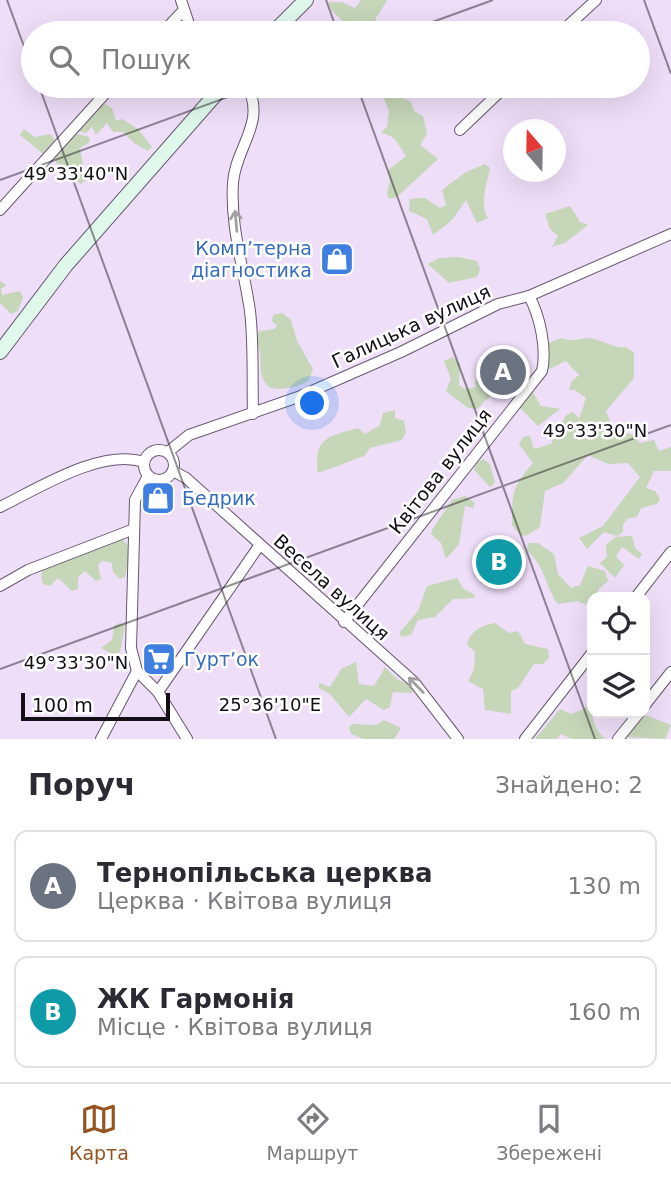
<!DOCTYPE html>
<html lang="uk">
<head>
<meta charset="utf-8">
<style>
	body { margin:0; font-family:"DejaVu Sans",sans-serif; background:#f7f7f7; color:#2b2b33 }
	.controls { position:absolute; right:21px; bottom:21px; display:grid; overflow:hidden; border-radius:14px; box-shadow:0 7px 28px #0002 }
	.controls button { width:63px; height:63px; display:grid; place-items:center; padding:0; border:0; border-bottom:2px solid #e1e1e2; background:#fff; color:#2b2b33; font:35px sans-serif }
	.compass { position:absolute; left:503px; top:119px; width:63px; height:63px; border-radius:50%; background:#fff; box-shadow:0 7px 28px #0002; rotate:340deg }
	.scale { position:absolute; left:21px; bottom:18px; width:149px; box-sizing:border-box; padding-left:7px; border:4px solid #140e17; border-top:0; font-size:19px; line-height:24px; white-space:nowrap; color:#140e17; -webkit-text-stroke:5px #fff; paint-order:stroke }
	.you { position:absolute; left:313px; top:404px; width:24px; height:24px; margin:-18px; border:5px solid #fff; border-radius:50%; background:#1a73e8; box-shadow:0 0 0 10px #1a73e833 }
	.badge { display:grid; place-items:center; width:46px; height:46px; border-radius:50%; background:#95531f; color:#fff; font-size:23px; font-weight:700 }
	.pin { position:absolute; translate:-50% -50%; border:4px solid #fff; box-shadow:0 2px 7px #0006 }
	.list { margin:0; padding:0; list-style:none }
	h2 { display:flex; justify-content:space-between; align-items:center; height:91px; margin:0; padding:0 28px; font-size:30px }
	h2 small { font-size:23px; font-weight:400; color:#7c7c81 }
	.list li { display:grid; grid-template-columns:46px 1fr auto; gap:21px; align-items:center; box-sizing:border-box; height:112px; margin:0 14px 14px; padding:0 14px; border:2px solid #e1e1e2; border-radius:14px }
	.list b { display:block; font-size:26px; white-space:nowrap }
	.list p { margin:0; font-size:23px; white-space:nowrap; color:#7c7c81 }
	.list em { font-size:23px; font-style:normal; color:#7c7c81 }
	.icon { flex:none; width:38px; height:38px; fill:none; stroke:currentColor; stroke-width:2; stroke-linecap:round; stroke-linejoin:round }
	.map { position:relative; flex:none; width:671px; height:739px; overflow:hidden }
	.search { position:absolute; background:#fff; box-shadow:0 7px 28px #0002; left:21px; right:21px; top:21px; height:77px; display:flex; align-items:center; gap:18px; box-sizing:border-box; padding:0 24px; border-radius:38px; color:#7c7c81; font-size:26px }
	.sheet { height:343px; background:#fff }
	nav { display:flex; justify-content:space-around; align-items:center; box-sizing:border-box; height:98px; border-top:2px solid #e1e1e2; background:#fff; font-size:19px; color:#7c7c81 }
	nav a { display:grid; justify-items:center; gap:4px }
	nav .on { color:#95531f }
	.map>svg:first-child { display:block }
</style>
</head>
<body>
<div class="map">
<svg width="671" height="739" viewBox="0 0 671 739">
	<rect width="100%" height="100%" fill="#efdef8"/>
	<g fill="#c5d6b9">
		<polygon points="361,0 387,0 376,18 375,33 356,33 331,10 328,2 342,2 355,8"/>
		<polygon points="351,86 395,86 401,97 411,102 414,111 423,116 427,134 420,145 438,159 397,197 389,199 387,194 390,181 388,170 406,156 394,138 381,132 387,127 389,111 383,97 359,93"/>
		<polygon points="101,102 112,108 116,121 122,119 138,129 152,147 148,151 134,143 123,132 113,132 107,123 96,135 92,127 86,133 78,131 83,110"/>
		<polygon points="24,129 35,137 50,134 56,141 74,133 89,137 90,142 80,148 86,180 81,184 73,179 69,169 57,164 51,149 43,154 20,135"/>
		<path d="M485 164 490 168C487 184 479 204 488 218L477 223 466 200 452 220 433 235 427 219 409 211 410 199 425 198 440 208 446 205 442 190 466 172Z"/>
		<polygon points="570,206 580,222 588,225 565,243 552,247 558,236 550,229 545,214"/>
		<polygon points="458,257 477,261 480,269 477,277 449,283 428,264 439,258"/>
		<polygon points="0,281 6,285 1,289 2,295 20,291 23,297 18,311 11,314 0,303"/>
		<path d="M282 313 291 320 297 341 313 369C312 371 310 378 309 380 302 387 274 393 267 385 258 375 262 364 260 353 259 344 255 339 259 331L274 329 277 326 272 321 273 315Z"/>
		<path d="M561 338C572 342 577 339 588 338 600 338 612 349 626 347L634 353V378L606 411 613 429 633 435 640 443 654 440 659 451 671 447V471H654L646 488 655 491 660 499 657 504 641 508 637 517 627 519 623 525V532L617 536 604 532 587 549 579 538 603 526 640 477 628 463 608 464 588 455 563 483 545 491 540 527 528 535 521 536 512 525C512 493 512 487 533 463L519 444 523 437 530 436 534 449 551 444 566 415 573 412 579 419 586 398 575 390H569L571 382 579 375 566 361 547 370V344Z"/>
		<polygon points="453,357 460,364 459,385 465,389 476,387 475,381 481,377 493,379 495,391 477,409 468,408 446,391 451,379 444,361"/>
		<polygon points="531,389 541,406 560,409 538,426 519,407"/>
		<path d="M395 410V418L404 421 406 433 402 440 370 448 364 456 318 473C313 438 329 436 358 428L365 434 380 425 383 413Z"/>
		<polygon points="483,459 490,464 495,483 490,487 474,470 477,462"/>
		<polygon points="465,496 475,503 473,508 465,506 459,544 446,559 441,543 431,534 432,530 452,500"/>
		<polygon points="632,536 635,548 642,554 639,559 622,547 616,556 624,565 615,578 600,563 607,557 606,545 615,537"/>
		<polygon points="121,537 131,550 125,577 120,579 113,572 112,563 102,561 98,565 101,579 96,581 85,571 78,577 78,589 72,591 58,578 50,586 43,584 41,575 46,560"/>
		<path d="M528 543H538L554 554 558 574 571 588 580 585 588 566 605 571 608 581 598 590V597H592L589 606 577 601 558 604C543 583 547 569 527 550Z"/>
		<polygon points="457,578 464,589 475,595 474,598 453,599 435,617 418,620 411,635 401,637 400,632 418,611 427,586"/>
		<polygon points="119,623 125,625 120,652 112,654 101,648 112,640 114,626"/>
		<path d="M495 623 509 633 518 631 525 644 548 649 549 658 543 664H534L518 688 511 691V714L485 710 483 689 468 681 474 669 475 652 467 645C469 632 482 625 495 623Z"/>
		<polygon points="356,662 359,684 374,686 385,667 397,679 417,688 411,693 393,692 390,707 384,710 366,699 349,717 330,694 319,688 319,683 330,687 341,669"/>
		<path d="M587 684H592C592 706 588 723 605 739H572L561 734 557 739H535L560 709 571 714 584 709 590 700Z"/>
		<polygon points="646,715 671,725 665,739 625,737"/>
		<polygon points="384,720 401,728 394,739 363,739 351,734 349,728 352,724 376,725"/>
	</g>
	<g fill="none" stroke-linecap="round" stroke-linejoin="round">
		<g stroke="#67586e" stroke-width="12">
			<g id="street">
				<polyline points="181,0 192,33"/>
				<polyline points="162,33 183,11"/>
				<polyline points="560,33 596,0"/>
				<path d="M247 86C267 122 235 148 233 183 230 226 244 269 250 311 254 345 252 380 253 414"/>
				<polyline points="460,130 506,86"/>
				<polyline points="0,210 112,86"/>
				<circle cx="159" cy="465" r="15"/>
				<polyline points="168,452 189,435 298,397 401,352 498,304 529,296 671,234"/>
				<polyline points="173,471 186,478 414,682 458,739"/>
				<polyline points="148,476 135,500 131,648 137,671 158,692 187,739"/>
				<path d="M0 507C39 488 101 448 144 462"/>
				<polyline points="0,586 28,570 134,529"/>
				<polyline points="636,597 671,552"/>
				<path d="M344 622 542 371C547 349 540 316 529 296"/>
				<polyline points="158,692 259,546"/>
				<polyline points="645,705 671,672"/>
				<polyline points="101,739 137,671"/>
				<polyline points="525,739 592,653"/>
				<polyline points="618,739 639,713"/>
			</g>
		</g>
		<g stroke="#67586e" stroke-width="16">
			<g id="secondary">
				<polyline points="273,33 306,0"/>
				<polyline points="0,352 66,265 223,86"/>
			</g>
		</g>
		<use href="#street" stroke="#fff" stroke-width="10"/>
		<use href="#secondary" stroke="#e0f8ec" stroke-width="14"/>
	</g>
	<defs><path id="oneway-shaft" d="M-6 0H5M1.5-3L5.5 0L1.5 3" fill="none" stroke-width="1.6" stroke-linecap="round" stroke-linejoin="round" transform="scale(1.75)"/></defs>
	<g stroke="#a19fa2">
		<use href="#oneway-shaft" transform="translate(236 221) rotate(-95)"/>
		<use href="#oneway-shaft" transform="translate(416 685) rotate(-134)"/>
	</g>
	<path fill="none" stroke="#140e17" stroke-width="2" stroke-opacity="0.45" d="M7 0 33 71M326 0 338 33M644 0 671 74M402 33 493 0M39 86 276 739M357 86 595 739M0 180 258 86M0 669 671 425"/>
	<defs>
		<g id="shop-square" transform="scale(1.75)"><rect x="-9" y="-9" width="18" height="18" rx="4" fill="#3f7fe0" stroke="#fff"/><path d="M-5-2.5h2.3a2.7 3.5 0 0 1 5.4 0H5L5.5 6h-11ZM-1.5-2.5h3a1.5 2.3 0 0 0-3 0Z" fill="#fff"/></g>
		<g id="supermarket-square" transform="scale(1.75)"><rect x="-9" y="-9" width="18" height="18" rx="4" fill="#3f7fe0" stroke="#fff"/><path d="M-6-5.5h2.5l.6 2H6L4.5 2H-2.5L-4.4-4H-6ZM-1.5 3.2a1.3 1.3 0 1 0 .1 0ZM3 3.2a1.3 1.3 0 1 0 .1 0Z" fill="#fff"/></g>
	</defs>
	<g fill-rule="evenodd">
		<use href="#shop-square" x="337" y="259"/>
		<use href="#shop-square" x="158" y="498"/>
		<use href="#supermarket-square" x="159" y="659"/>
	</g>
	<g text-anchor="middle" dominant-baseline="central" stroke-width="5" stroke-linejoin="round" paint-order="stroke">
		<g font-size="19" fill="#366cbe" stroke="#fff" text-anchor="start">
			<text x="312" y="248" text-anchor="end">Комп’терна<tspan x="312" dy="22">діагностика</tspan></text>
			<text x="182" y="498">Бедрик</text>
			<text x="184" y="659">Гурт’ок</text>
		</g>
		<g font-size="19" fill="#140e17" stroke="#fff">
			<text transform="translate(411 326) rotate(-25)">Галицька вулиця</text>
			<text transform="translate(440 471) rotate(-52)">Квітова вулиця</text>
			<text transform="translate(332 587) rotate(42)">Весела вулиця</text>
		</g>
	</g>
	<g font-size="18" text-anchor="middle" fill="#140e17" stroke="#fff" stroke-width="5" stroke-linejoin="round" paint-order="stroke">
		<text x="76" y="180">49°33'40"N</text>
		<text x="595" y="437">49°33'30"N</text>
		<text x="76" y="669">49°33'30"N</text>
		<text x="270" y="711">25°36'10"E</text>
	</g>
</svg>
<div class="controls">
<button><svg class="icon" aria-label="locate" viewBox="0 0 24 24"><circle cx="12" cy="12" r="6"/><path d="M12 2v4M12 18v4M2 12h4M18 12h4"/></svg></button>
<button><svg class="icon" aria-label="layers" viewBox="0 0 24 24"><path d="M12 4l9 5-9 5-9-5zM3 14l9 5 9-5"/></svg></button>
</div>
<svg class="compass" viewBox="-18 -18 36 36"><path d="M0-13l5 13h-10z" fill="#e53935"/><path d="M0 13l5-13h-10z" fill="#7c7c81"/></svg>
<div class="scale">100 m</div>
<div class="you"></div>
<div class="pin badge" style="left:503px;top:372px;background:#6b7280">A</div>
<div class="pin badge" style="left:499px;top:562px;background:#0f9aa8">B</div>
<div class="search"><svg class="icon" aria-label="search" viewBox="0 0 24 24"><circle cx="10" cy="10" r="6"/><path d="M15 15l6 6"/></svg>Пошук</div>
</div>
<section class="sheet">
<h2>Поруч<small>Знайдено: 2</small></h2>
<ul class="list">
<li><span class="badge" style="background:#6b7280">A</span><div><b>Тернопільська церква</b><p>Церква · Квітова вулиця</p></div><em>130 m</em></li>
<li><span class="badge" style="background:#0f9aa8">B</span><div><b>ЖК Гармонія</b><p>Місце · Квітова вулиця</p></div><em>160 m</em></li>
</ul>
</section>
<nav>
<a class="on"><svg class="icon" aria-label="map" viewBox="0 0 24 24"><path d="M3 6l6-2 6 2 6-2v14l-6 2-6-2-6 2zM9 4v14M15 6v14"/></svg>Карта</a>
<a><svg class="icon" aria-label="directions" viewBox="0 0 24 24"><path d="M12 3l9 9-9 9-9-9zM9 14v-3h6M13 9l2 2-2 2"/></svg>Маршрут</a>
<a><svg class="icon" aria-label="saved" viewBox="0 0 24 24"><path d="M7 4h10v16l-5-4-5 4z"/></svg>Збережені</a>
</nav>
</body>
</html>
